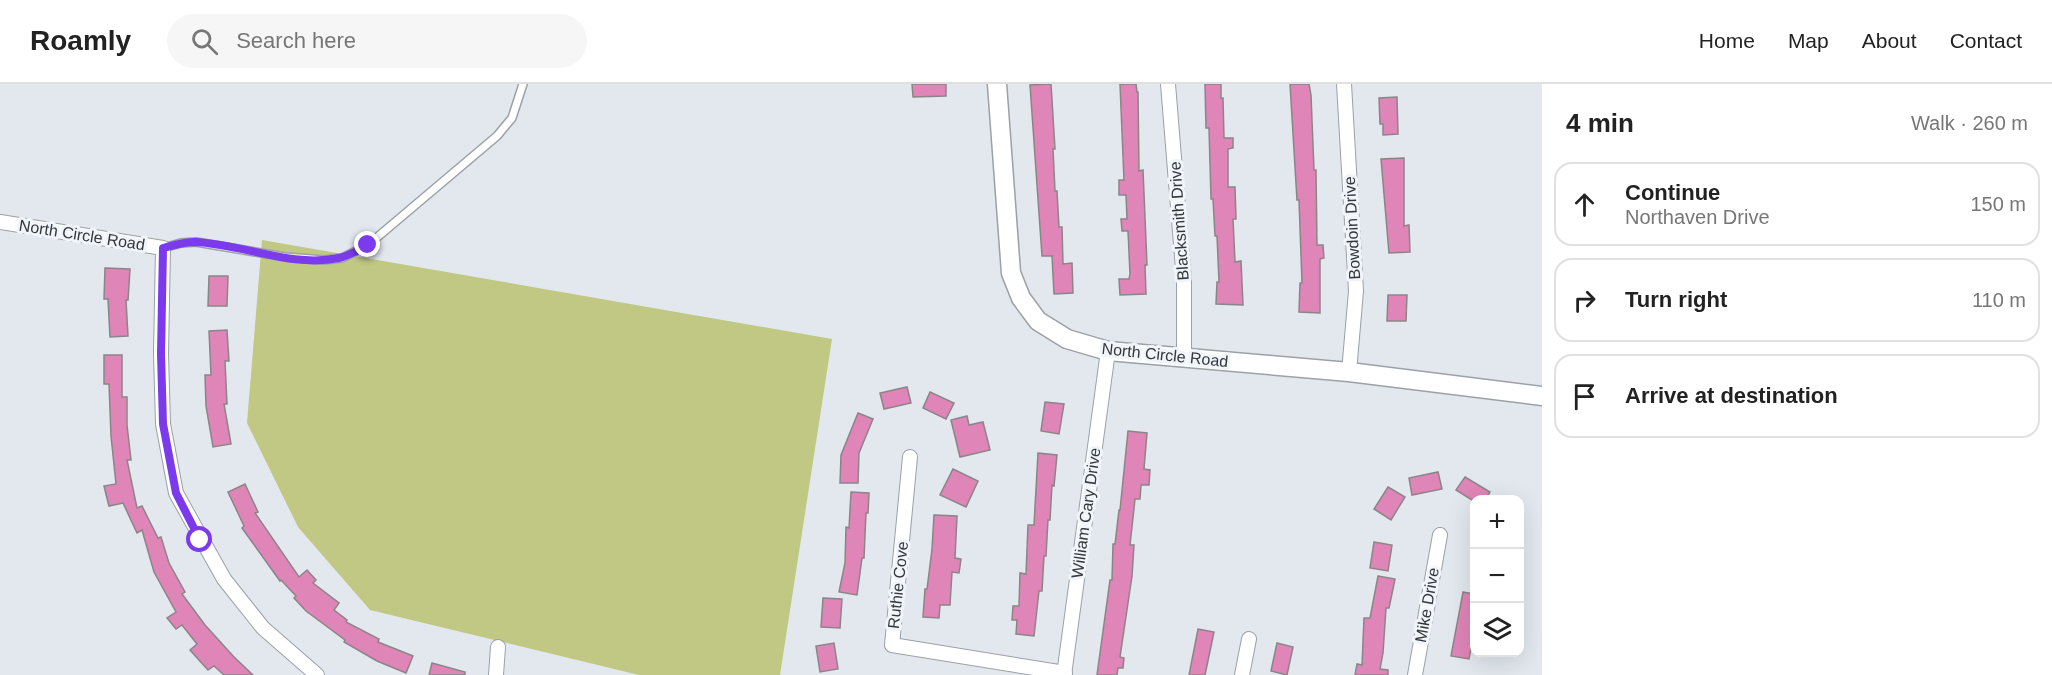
<!DOCTYPE html>
<html lang="en">
<head>
<meta charset="utf-8">
<style>
	body { margin:0; font-family:Arial,sans-serif; background:#f6f6f6; color:#222 }
	.controls { position:absolute; right:18px; bottom:18px; display:grid; overflow:hidden; border-radius:12px; box-shadow:0 6px 24px #0002 }
	.controls button { width:54px; height:54px; display:grid; place-items:center; padding:0; border:0; border-bottom:2px solid #e0e0e0; background:#fff; color:#222; font:30px sans-serif }
	.stop { position:absolute; width:18px; height:18px; margin:-14px; border:4px solid #7c3aed; border-radius:50%; background:#fff }
	.stop.end { background:#7c3aed; border-color:#fff; box-shadow:0 2px 6px #0008 }
	.list { margin:0; padding:0; list-style:none }
	h2 { display:flex; justify-content:space-between; align-items:center; height:78px; margin:0; padding:0 24px; font-size:26px }
	h2 small { font-size:20px; font-weight:400; color:#767676 }
	.list li { display:grid; grid-template-columns:39px 1fr auto; gap:18px; align-items:center; box-sizing:border-box; height:84px; margin:0 12px 12px; padding:0 12px; border:2px solid #e0e0e0; border-radius:18px }
	.list b { display:block; font-size:22px; white-space:nowrap }
	.list p { margin:0; font-size:20px; white-space:nowrap; color:#767676 }
	.list em { font-size:20px; font-style:normal; color:#767676 }
	.icon { flex:none; width:33px; height:33px; fill:none; stroke:currentColor; stroke-width:2; stroke-linecap:round; stroke-linejoin:round }
	.map { position:relative; flex:none; width:1542px; height:591px; overflow:hidden }
	header { display:flex; align-items:center; gap:36px; box-sizing:border-box; height:84px; padding:0 30px; background:#fff; border-bottom:2px solid #e0e0e0 }
	header strong { font-size:28px }
	nav { display:flex; gap:33px; margin-inline-start:auto; font-size:21px }
	.search { width:420px; height:54px; background:#f6f6f6; display:flex; align-items:center; gap:15px; box-sizing:border-box; padding:0 21px; border-radius:33px; color:#767676; font-size:22px }
	main { display:flex }
	aside { flex:1; background:#fff }
	.map>svg:first-child { display:block }
</style>
</head>
<body>
<header>
<strong>Roamly</strong>
<div class="search"><svg class="icon" aria-label="search" viewBox="0 0 24 24"><circle cx="10" cy="10" r="6"/><path d="M15 15l6 6"/></svg>Search here</div>
<nav><a>Home</a><a>Map</a><a>About</a><a>Contact</a></nav>
</header>
<main>
<div class="map">
<svg width="1542" height="591" viewBox="0 0 1542 591">
	<rect width="100%" height="100%" fill="#e2e8ee"/>
	<polygon fill="#c1c883" points="262,156 832,255 780,591 639,591 370,526 298,443 247,339"/>
	<g fill="#df85b7" stroke="#8c8588" stroke-width="1.5">
		<polygon points="912,0 946,0 946,12 913,13"/>
		<polygon points="1051,0 1055,65 1053,65 1055,107 1057,107 1059,143 1062,143 1063,180 1072,179 1073,209 1054,210 1052,172 1042,172 1030,1"/>
		<polygon points="1120,0 1136,0 1137,8 1138,8 1139,87 1143,86 1147,181 1145,181 1146,210 1120,211 1119,195 1129,195 1130,190 1128,147 1122,147 1121,135 1127,135 1126,111 1119,111 1119,96 1124,96"/>
		<polygon points="1205,0 1221,0 1221,14 1223,14 1224,54 1233,54 1233,64 1228,65 1228,103 1235,103 1236,135 1233,135 1235,178 1241,177 1243,221 1216,220 1217,198 1219,198 1217,152 1215,152 1213,115 1211,115 1209,44 1206,44"/>
		<polygon points="1290,0 1309,0 1311,11 1314,86 1316,86 1317,161 1323,161 1324,174 1320,175 1320,229 1299,228 1300,199 1302,199 1299,116 1297,116"/>
		<polygon points="1397,13 1398,50 1383,51 1383,40 1380,40 1379,14"/>
		<polygon points="1404,74 1404,142 1409,141 1410,168 1389,169 1381,75"/>
		<polygon points="105,184 130,185 128,216 126,216 128,252 110,253 108,215 104,215"/>
		<polygon points="209,192 228,192 227,222 208,222"/>
		<polygon points="1388,211 1407,211 1406,237 1387,237"/>
		<polygon points="227,246 229,277 225,277 227,320 224,320 231,360 213,363 206,322 205,291 211,291 209,247"/>
		<polygon points="104,271 122,271 122,313 127,313 127,341 131,376 127,376 137,424 142,422 158,454 161,453 169,479 185,508 182,510 205,541 234,573 253,591 224,591 214,582 208,586 190,566 197,560 182,541 176,545 167,534 176,528 154,488 142,446 137,449 123,419 109,422 104,402 116,400 111,352 109,300 104,300"/>
		<polygon points="907,303 911,319 884,325 880,309"/>
		<polygon points="930,308 954,319 946,335 923,324"/>
		<polygon points="1045,318 1064,320 1059,350 1041,347"/>
		<polygon points="858,329 873,335 859,369 858,399 840,399 841,371"/>
		<polygon points="967,332 969,341 983,338 990,366 960,373 951,336"/>
		<polygon points="1128,347 1147,349 1144,385 1150,386 1149,401 1141,401 1140,415 1135,415 1130,461 1134,461 1132,492 1120,573 1124,574 1123,584 1118,584 1117,591 1097,591 1110,496 1112,496 1113,460 1115,460 1119,426 1120,426"/>
		<polygon points="1038,369 1057,371 1054,402 1052,401 1050,436 1048,436 1046,472 1044,472 1042,507 1039,507 1034,552 1016,550 1017,536 1012,536 1013,522 1019,522 1020,489 1026,490 1028,441 1034,441"/>
		<polygon points="953,385 978,397 966,423 940,411"/>
		<polygon points="1438,388 1442,405 1412,411 1409,394"/>
		<polygon points="1465,393 1490,408 1485,416 1472,416 1456,406"/>
		<polygon points="245,400 258,428 255,429 299,493 307,486 316,496 313,499 339,519 334,526 347,536 346,538 379,555 378,558 413,572 406,589 377,577 344,558 345,556 306,527 294,514 296,512 281,496 280,497 242,444 244,442 228,408"/>
		<polygon points="1388,403 1405,413 1391,436 1374,425"/>
		<polygon points="851,408 869,409 868,429 866,429 864,474 862,474 857,511 839,508 845,479 846,443 849,444"/>
		<polygon points="934,431 957,432 955,474 961,475 959,489 952,488 950,521 940,521 939,534 923,533 925,505 927,505 932,465"/>
		<polygon points="1374,458 1392,461 1388,487 1370,484"/>
		<polygon points="1378,492 1395,495 1389,524 1386,524 1383,569 1380,585 1388,586 1388,591 1355,591 1357,580 1362,581 1364,534 1370,534"/>
		<polygon points="1463,508 1474,510 1474,550 1469,575 1451,572"/>
		<polygon points="823,514 842,515 840,544 821,543"/>
		<polygon points="1198,545 1214,548 1205,591 1189,591"/>
		<polygon points="834,559 838,585 820,588 816,562"/>
		<polygon points="1277,559 1293,563 1287,591 1271,587"/>
		<polygon points="432,579 465,588 465,591 429,591"/>
	</g>
	<g fill="none" stroke-linecap="round" stroke-linejoin="round">
		<g stroke="#9ba1a6" stroke-width="10">
			<polyline id="lane" points="163,164 181,159 196,158 285,173 324,176 342,174 368,161 497,52 512,34 523,0"/>
		</g>
		<g stroke="#9ba1a6" stroke-width="16">
			<g id="street">
				<polyline points="1168,0 1184,197 1184,275"/>
				<polyline points="1344,0 1356,207 1349,288"/>
				<polyline points="0,138 163,164 161,270 163,340 176,409 224,495 263,544 317,591"/>
				<polyline points="910,373 892,561 1065,589"/>
				<polyline points="496,591 498,563"/>
				<polyline points="1064,591 1108,267"/>
				<polyline points="1242,591 1249,555"/>
				<polyline points="1415,591 1440,451"/>
			</g>
		</g>
		<g stroke="#9ba1a6" stroke-width="21">
			<polyline id="secondary" points="997,0 1011,189 1021,214 1038,237 1067,255 1108,267 1349,288 1542,312"/>
		</g>
		<use href="#lane" stroke="#fff" stroke-width="7"/>
		<use href="#street" stroke="#fff" stroke-width="14"/>
		<use href="#secondary" stroke="#fff" stroke-width="18"/>
	</g>
	<g fill="none" stroke-linecap="round" stroke-linejoin="round">
		<path stroke="#7c3aed" stroke-width="8" d="M200 456 176 409 163 340 161 270 163 164C174 161 184 158 195 158 243 160 291 184 339 174 349 172 359 165 368 161"/>
	</g>
	<g text-anchor="middle" dominant-baseline="central" stroke-width="6" stroke-linejoin="round" paint-order="stroke">
		<g font-size="16" fill="#353739" stroke="#eff5fb">
			<text transform="translate(1179 137) rotate(-94)">Blacksmith Drive</text>
			<text transform="translate(1352 144) rotate(-93)">Bowdoin Drive</text>
			<text transform="translate(82 151) rotate(9)">North Circle Road</text>
			<text transform="translate(1165 271) rotate(6)">North Circle Road</text>
			<text transform="translate(1086 429) rotate(-82)">William Cary Drive</text>
			<text transform="translate(898 501) rotate(-84)">Ruthie Cove</text>
			<text transform="translate(1427 521) rotate(-80)">Mike Drive</text>
		</g>
	</g>
</svg>
<div class="controls">
<button>+</button>
<button>−</button>
<button><svg class="icon" aria-label="layers" viewBox="0 0 24 24"><path d="M12 4l9 5-9 5-9-5zM3 14l9 5 9-5"/></svg></button>
</div>
<div class="stop" style="left:200px;top:456px"></div>
<div class="stop end" style="left:368px;top:161px"></div>
</div>
<aside>
<h2>4 min<small>Walk · 260 m</small></h2>
<ul class="list">
<li><svg class="icon" aria-label="ahead" viewBox="0 0 24 24"><path d="M12 20V5M6 11l6-6 6 6"/></svg><div><b>Continue</b><p>Northaven Drive</p></div><em>150 m</em></li>
<li><svg class="icon" aria-label="right" viewBox="0 0 24 24"><path d="M7 20v-9h11M14 6l5 5-5 5"/></svg><div><b>Turn right</b></div><em>110 m</em></li>
<li><svg class="icon" aria-label="arrive" viewBox="0 0 24 24"><path d="M6 21V4h12l-3 4 3 4H6"/></svg><div><b>Arrive at destination</b></div></li>
</ul>
</aside>
</main>
</body>
</html>
